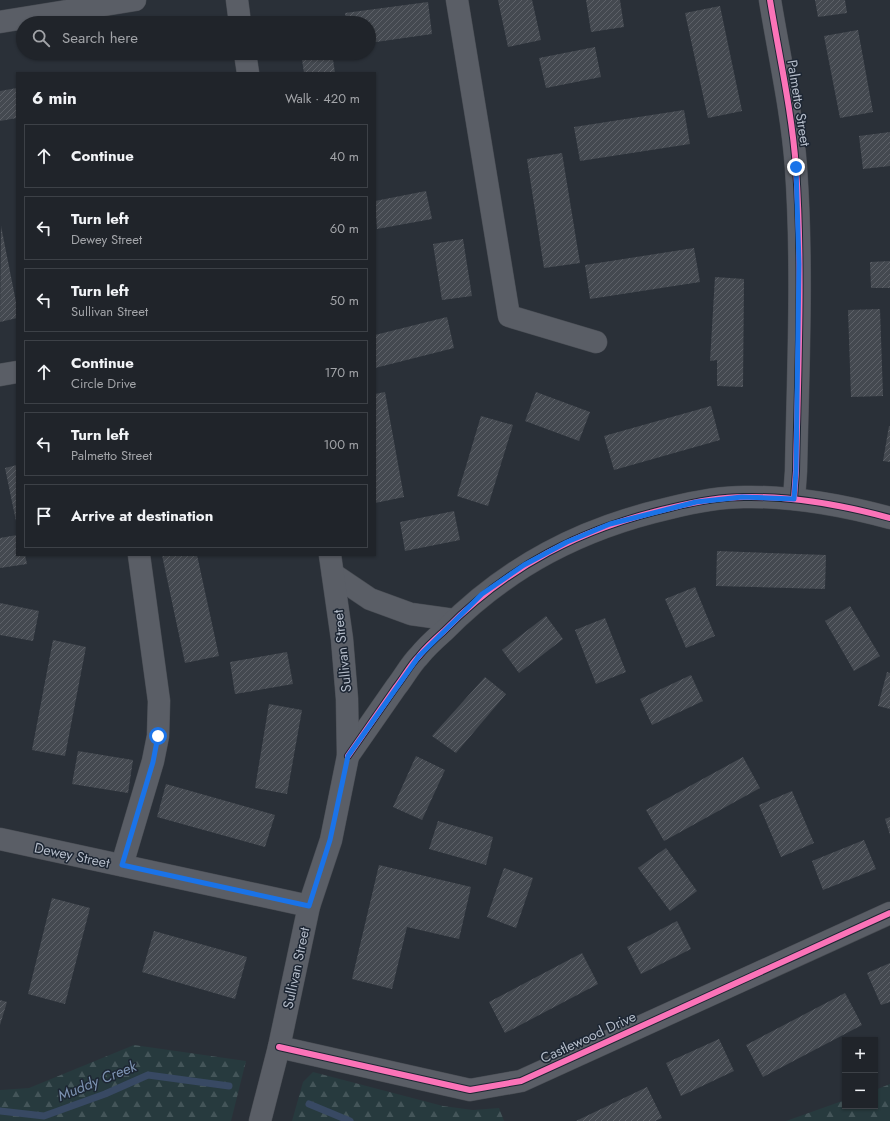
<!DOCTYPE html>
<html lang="en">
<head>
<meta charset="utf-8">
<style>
	body { margin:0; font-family:Jost,sans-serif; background:#2d3036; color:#f1f3f6 }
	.controls { position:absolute; right:12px; bottom:12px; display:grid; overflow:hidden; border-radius:0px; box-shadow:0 1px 3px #0004 }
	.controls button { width:36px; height:36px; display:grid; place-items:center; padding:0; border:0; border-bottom:1px solid #3d4147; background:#20242a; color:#f1f3f6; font:20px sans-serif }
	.stop { position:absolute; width:12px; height:12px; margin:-9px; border:3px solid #1a73e8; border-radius:50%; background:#fff }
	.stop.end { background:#1a73e8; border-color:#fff; box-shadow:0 1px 4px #0008 }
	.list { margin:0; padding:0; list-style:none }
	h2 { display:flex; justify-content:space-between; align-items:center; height:52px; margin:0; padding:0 16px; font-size:17px }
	h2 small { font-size:13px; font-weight:400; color:#a2a4a8 }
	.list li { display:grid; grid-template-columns:26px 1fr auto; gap:12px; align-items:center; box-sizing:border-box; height:64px; margin:0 8px 8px; padding:0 8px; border:1px solid #3d4147; border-radius:0px }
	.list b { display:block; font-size:15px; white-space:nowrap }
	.list p { margin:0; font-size:13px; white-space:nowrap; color:#a2a4a8 }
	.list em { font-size:13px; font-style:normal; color:#a2a4a8 }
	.icon { flex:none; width:22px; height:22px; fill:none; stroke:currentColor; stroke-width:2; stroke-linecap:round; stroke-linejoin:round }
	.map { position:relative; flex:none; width:890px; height:1121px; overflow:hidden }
	.search { position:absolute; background:#20242a; box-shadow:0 1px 3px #0004; left:16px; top:16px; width:360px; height:44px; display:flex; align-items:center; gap:10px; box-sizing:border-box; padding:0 14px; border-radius:22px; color:#a2a4a8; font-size:15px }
	.panel { position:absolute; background:#20242a; box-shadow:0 1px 3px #0004; left:16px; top:72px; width:360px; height:484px; border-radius:0px }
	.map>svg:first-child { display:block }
</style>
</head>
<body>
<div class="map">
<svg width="890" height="1121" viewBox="0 0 890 1121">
	<defs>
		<pattern id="forest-firs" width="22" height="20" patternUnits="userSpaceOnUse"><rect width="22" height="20" fill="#273a3e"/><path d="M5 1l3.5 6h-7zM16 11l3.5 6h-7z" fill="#445559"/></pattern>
		<pattern id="building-hatch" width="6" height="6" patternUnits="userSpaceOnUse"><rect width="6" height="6" fill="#444950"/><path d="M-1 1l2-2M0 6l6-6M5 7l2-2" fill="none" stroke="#5d6168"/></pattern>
	</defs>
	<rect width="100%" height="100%" fill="#2a3038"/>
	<g fill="url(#forest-firs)">
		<polygon points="134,1045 246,1061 231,1121 0,1121 0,1090 29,1088"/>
		<polygon points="313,1072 443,1106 473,1110 499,1108 504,1121 292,1121 303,1082"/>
		<polygon points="890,1084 890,1121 786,1121 845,1100 845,1106 875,1106 875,1090"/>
	</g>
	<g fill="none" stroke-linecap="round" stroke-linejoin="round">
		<g stroke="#384963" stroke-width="7">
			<polyline points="309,1104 350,1121"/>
			<polyline points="0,1111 44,1116 105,1094 148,1075 229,1086"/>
		</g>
	</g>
	<g fill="url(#building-hatch)">
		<polygon points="498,0 532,0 541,40 508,47"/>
		<polygon points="586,0 620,0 624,27 591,32"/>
		<polygon points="815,0 845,0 847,13 818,17"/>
		<polygon points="428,2 432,34 369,43 369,23 347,23 345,13"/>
		<polygon points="720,6 742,111 708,118 685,13"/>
		<polygon points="858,30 873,112 840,118 824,36"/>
		<polygon points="595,47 601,77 546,88 539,58"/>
		<polygon points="301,53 332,53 335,73 304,73"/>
		<polygon points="17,88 17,118 0,121 0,91"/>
		<polygon points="684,110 690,144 580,161 574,127"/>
		<polygon points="890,132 890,166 863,169 859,136"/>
		<polygon points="562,153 580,263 544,268 527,159"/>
		<polygon points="426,191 432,219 377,229 375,201"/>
		<polygon points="1,226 17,307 17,318 0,322"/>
		<polygon points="463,239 472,296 442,300 433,244"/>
		<polygon points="694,248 700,282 590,299 585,265"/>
		<polygon points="890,261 890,288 871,288 870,262"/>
		<polygon points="715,277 744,279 743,387 717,386 717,360 710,361"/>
		<polygon points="880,309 883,396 851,397 848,310"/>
		<polygon points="447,317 454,348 375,368 375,335"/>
		<polygon points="385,392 404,497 375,503 375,394"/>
		<polygon points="536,392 590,412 579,441 525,421"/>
		<polygon points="711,406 720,440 614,470 604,436"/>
		<polygon points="481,416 513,425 488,506 457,496"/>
		<polygon points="889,426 890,426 890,462 883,461"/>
		<polygon points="17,465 17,521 16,521 5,468"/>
		<polygon points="454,511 460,540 405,551 400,522"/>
		<polygon points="17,535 17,555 25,555 27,564 0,568 0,538"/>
		<polygon points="717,551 826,555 825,589 716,586"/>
		<polygon points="162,555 197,555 219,656 185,663"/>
		<polygon points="695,587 715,636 686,648 665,599"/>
		<polygon points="0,603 39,611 33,641 0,635"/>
		<polygon points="850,606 880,656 854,671 825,621"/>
		<polygon points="546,616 563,639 519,673 502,650"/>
		<polygon points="605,618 626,672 596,684 575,630"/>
		<polygon points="53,640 86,647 65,756 32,750"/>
		<polygon points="287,652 293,684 235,694 230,662"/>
		<polygon points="887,672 890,673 890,709 878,706"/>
		<polygon points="691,675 703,701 652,725 640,699"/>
		<polygon points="485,677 506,694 456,753 432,736"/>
		<polygon points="269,704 302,710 287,794 255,788"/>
		<polygon points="78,751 133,760 128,793 72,784"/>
		<polygon points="416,756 445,770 422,820 393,807"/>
		<polygon points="743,757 760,788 664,841 646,810"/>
		<polygon points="166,784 275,815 265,847 157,817"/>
		<polygon points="792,791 814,843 781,857 759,805"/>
		<polygon points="890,817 890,835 885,819"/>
		<polygon points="438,821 493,837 486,865 429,849"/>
		<polygon points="864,840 876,869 823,890 812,861"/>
		<polygon points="666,848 697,891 670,911 638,868"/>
		<polygon points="379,865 471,887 459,939 407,927 392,989 352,979"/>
		<polygon points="504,868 533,878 516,928 487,917"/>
		<polygon points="52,898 90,908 65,1004 28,994"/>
		<polygon points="677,921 691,949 641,974 627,947"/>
		<polygon points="154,931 247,957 235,999 142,972"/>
		<polygon points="582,953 598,984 505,1033 489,1002"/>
		<polygon points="890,963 890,1002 881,1005 867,973"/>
		<polygon points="845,993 862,1025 763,1077 746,1045"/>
		<polygon points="0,1000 7,1002 0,1025"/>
		<polygon points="719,1039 734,1071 681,1096 666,1063"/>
		<polygon points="647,1087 662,1118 655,1121 576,1121"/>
	</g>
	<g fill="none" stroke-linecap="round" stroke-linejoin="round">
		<g stroke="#484c53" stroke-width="23">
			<g id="minor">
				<polyline points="237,0 240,23"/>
				<polyline points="457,0 509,316 596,342"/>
				<path d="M770 0C779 55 792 112 796 168 803 268 798 370 796 471L794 499"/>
				<polyline points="0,22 135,0"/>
				<polyline points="245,53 248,73"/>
				<polyline points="0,375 17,372"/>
				<polyline points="333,574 370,599 411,614 454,620"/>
				<path d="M348 756C364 733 380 710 396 687 404 677 410 665 419 656 426 647 435 639 444 631 508 566 582 528 670 508 694 502 719 497 744 497 793 496 842 505 890 518"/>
				<polyline points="0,839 309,906"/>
				<polyline points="122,865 153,761 158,736 159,701 139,555"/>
				<polyline points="279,1047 470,1090 521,1081 890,913"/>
				<polyline points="260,1121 279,1047 309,906 331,840 348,756 347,699 342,639 330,555"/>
			</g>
		</g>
		<use href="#minor" stroke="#5a5e66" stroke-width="22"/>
		<g stroke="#1d2633" stroke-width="8">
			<g id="cycleway">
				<path d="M770 0C779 55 792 112 796 168 803 268 798 370 796 471L794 499"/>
				<path d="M348 756C364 733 380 710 396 687 404 677 410 665 419 656 426 647 435 639 444 631 508 566 582 528 670 508 694 502 719 497 744 497 793 496 842 505 890 518"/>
				<polyline points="279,1047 470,1090 521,1081 890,913"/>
			</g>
		</g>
		<use href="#cycleway" stroke="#fb73b8" stroke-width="6"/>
	</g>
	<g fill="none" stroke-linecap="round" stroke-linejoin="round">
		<polyline stroke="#1a73e8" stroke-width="5" points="158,736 153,762 122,865 309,906 330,840 348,756 419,656 482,594 524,565 567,542 610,524 696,502 742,497 794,499 796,471 799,264 796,167"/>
	</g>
	<g text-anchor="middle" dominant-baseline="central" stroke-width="3" stroke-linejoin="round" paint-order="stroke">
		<g font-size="14" fill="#b4bcc9" stroke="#1d2633">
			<text transform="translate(799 103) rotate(81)">Palmetto Street</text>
			<text transform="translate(342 651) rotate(-96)">Sullivan Street</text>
			<text transform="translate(72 855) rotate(12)">Dewey Street</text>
			<text transform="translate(296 968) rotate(-78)">Sullivan Street</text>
			<text transform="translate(588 1037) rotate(-25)">Castlewood Drive</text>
		</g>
		<g font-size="15" font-style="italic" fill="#7c92b1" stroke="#1d2633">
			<text transform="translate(97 1081) rotate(-22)">Muddy Creek</text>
		</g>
	</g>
</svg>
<div class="controls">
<button>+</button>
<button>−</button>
</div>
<div class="stop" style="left:158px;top:736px"></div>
<div class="stop end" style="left:796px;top:167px"></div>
<div class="search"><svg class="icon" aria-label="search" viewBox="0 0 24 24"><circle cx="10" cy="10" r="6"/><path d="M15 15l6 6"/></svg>Search here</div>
<section class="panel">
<h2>6 min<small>Walk · 420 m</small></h2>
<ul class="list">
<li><svg class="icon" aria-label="ahead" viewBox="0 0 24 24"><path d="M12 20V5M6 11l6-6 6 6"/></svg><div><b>Continue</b></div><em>40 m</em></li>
<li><svg class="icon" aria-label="left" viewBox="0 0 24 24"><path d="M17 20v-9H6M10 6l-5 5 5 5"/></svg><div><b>Turn left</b><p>Dewey Street</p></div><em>60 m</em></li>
<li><svg class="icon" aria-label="left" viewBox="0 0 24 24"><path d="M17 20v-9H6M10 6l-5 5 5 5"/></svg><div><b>Turn left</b><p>Sullivan Street</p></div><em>50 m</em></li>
<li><svg class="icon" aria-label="ahead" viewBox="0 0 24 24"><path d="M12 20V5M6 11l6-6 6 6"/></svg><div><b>Continue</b><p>Circle Drive</p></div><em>170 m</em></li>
<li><svg class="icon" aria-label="left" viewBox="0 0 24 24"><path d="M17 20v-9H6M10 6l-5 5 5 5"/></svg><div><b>Turn left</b><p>Palmetto Street</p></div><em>100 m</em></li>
<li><svg class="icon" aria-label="arrive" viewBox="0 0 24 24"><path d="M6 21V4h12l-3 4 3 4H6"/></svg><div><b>Arrive at destination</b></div></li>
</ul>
</section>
</div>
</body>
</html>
